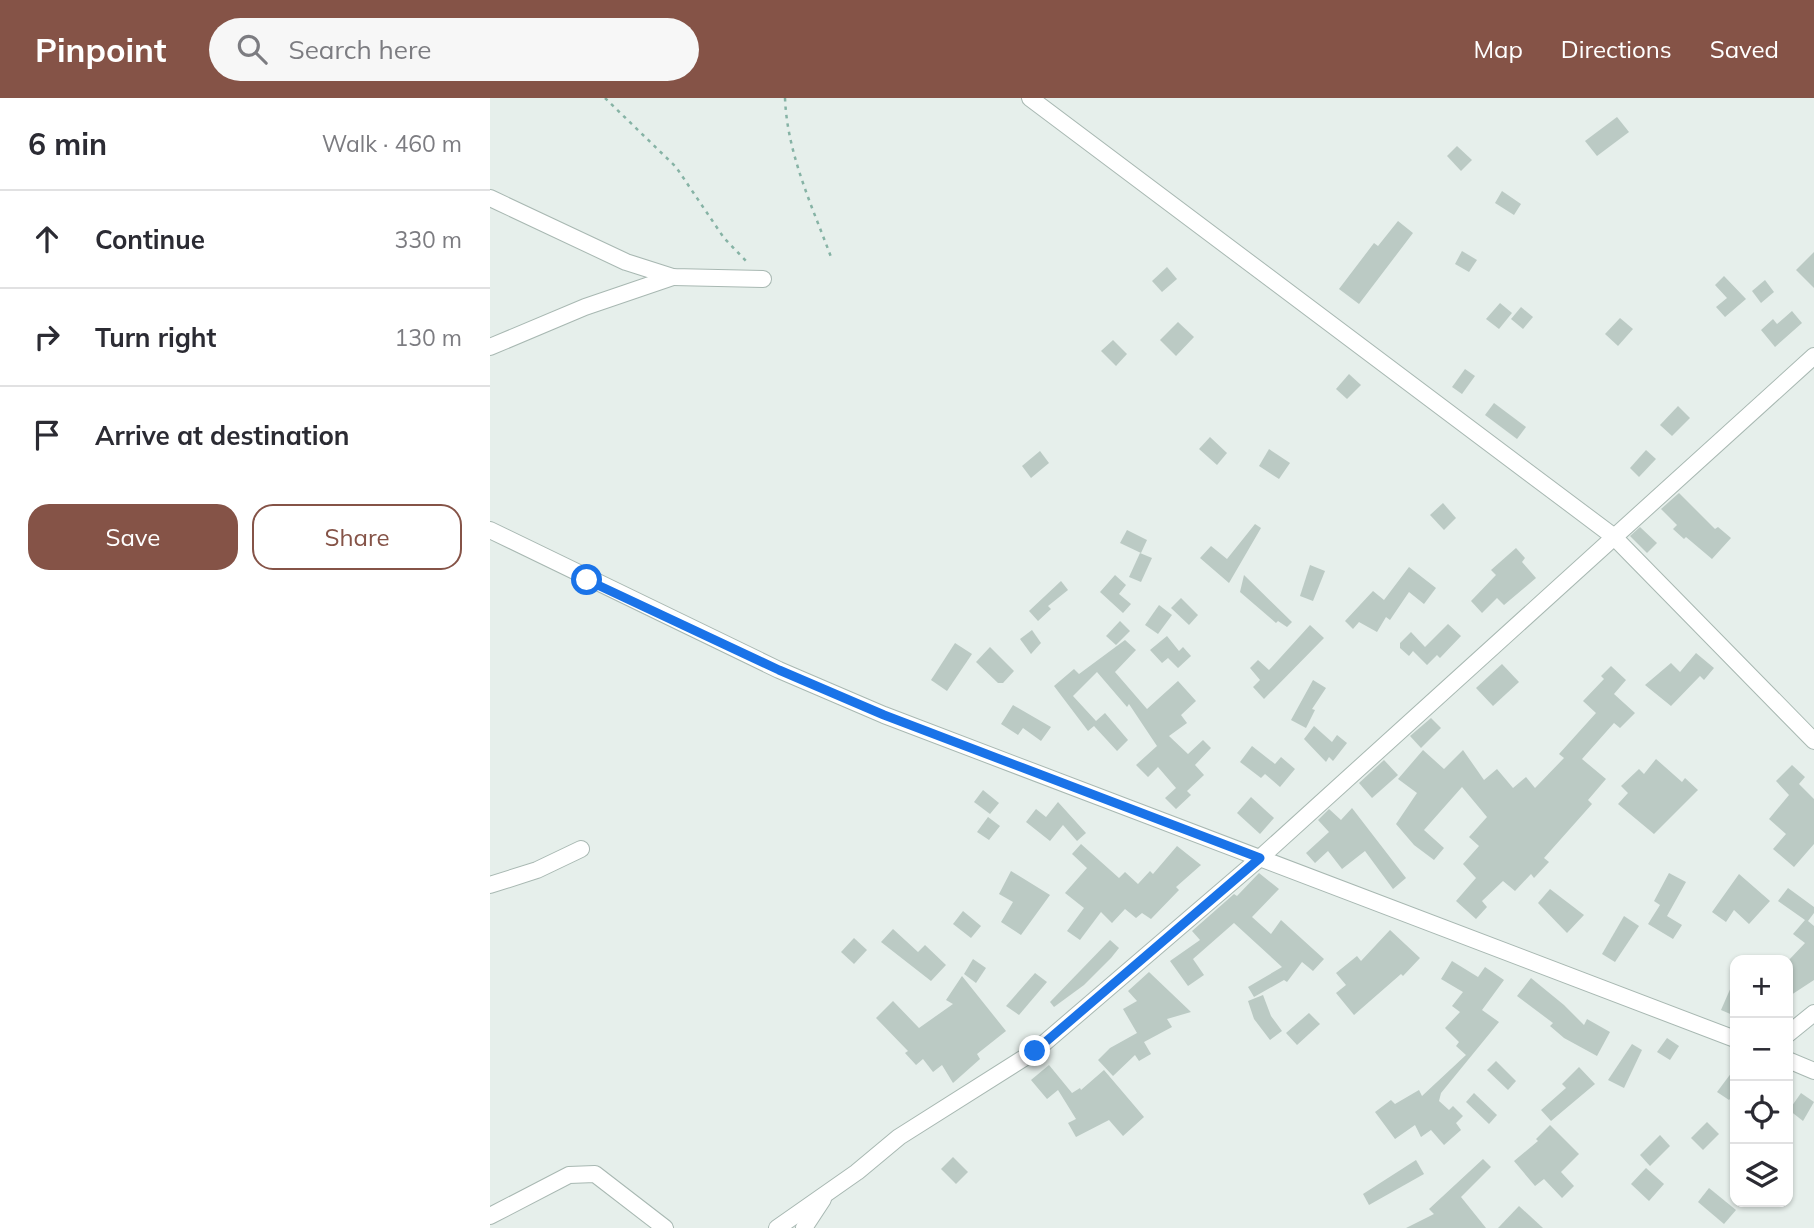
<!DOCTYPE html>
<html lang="en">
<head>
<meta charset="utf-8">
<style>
	body { margin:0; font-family:Mulish,sans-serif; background:#f7f7f7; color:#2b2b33 }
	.controls { position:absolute; right:21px; bottom:21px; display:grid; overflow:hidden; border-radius:14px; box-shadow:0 2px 5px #0004 }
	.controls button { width:63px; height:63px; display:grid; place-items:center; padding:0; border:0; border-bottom:2px solid #e1e1e2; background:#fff; color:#2b2b33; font:35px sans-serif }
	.stop { position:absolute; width:21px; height:21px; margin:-16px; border:5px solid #1a73e8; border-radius:50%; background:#fff }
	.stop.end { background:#1a73e8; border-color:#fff; box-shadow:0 2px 7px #0008 }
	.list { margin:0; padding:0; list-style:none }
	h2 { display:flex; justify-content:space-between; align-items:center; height:91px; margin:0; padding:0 28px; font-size:30px }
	h2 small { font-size:23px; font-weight:400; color:#7c7c81 }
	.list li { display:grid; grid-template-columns:46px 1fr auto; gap:21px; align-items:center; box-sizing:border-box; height:98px; padding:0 28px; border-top:2px solid #e1e1e2 }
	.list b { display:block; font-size:26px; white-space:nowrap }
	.list em { font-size:23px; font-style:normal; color:#7c7c81 }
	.actions { display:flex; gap:14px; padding:21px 28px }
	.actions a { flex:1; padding:16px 0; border:2px solid #855347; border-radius:21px; text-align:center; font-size:24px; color:#855347 }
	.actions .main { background:#855347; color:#fff }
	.icon { flex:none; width:38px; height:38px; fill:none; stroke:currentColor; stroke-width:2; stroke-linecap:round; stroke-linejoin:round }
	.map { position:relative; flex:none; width:1324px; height:1130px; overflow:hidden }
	header { display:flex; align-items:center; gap:42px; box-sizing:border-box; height:98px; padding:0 35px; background:#855347; color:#fff }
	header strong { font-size:33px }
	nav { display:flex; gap:38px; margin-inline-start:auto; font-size:24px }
	.search { width:490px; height:63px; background:#f7f7f7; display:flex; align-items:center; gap:18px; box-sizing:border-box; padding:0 24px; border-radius:38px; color:#7c7c81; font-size:26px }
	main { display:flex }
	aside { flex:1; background:#fff }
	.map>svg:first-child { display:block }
</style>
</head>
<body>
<header>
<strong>Pinpoint</strong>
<div class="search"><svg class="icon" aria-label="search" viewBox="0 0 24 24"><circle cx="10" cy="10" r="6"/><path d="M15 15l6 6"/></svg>Search here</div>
<nav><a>Map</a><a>Directions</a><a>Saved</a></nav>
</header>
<main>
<aside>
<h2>6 min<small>Walk · 460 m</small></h2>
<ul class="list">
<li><svg class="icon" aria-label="ahead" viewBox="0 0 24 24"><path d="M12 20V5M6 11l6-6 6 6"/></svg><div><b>Continue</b></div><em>330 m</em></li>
<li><svg class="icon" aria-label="right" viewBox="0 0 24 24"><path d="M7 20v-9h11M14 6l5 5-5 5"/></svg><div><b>Turn right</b></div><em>130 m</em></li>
<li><svg class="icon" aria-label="arrive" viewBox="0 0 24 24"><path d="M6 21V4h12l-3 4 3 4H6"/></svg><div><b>Arrive at destination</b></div></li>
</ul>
<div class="actions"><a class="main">Save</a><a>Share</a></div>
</aside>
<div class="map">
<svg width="1324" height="1130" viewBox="0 0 1324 1130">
	<rect width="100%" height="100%" fill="#e6efeb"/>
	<g fill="#bbcac4">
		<polygon points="1127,19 1139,34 1107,58 1095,43"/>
		<polygon points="967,48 982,62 971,73 957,58"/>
		<polygon points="1012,93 1031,106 1024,117 1005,105"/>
		<polygon points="908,123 923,135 869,206 849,191 884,145 888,148"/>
		<polygon points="972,153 987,162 979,174 965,166"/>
		<polygon points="1324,154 1324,190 1306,172"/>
		<polygon points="677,169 687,181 672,194 662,183"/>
		<polygon points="1234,178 1256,201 1235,219 1226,209 1237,200 1225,187"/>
		<polygon points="1275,182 1284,194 1271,205 1262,193"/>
		<polygon points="1010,205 1022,215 1009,231 996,221"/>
		<polygon points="1031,209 1043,219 1033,231 1021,221"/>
		<polygon points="1302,213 1312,225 1285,249 1271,232 1283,221 1287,226"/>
		<polygon points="1130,220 1143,231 1128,248 1115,236"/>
		<polygon points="688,224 704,239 686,258 670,242"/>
		<polygon points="623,242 637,256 626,268 611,253"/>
		<polygon points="975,271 985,278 972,296 962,289"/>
		<polygon points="859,276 871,287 857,301 846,291"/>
		<polygon points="1004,305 1036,329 1027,341 995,317"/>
		<polygon points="1188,308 1200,320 1182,338 1170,327"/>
		<polygon points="720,339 737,355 727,367 709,351"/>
		<polygon points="779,351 800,365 789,381 769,368"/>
		<polygon points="1156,352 1166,361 1149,379 1140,370"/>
		<polygon points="550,353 559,365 541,380 532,368"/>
		<polygon points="1189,395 1225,431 1228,429 1241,440 1222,461 1196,439 1194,441 1183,431 1187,427 1171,411"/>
		<polygon points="953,405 966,420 954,432 940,417"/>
		<polygon points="765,426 771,430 739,485 710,460 721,448 737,461"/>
		<polygon points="1150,429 1167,445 1157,455 1140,438"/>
		<polygon points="637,432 657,442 651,455 630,445"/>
		<polygon points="1026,450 1035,460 1032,464 1046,480 1014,507 1007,500 992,515 981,503 1006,477 1001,472"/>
		<polygon points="650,455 662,460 651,484 639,479"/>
		<polygon points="820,467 835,473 823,503 810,498"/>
		<polygon points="919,469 946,490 934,506 919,494 900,522 896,519 887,534 869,524 863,531 855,523 883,493 894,502"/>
		<polygon points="625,477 636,487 629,496 641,506 633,515 610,494"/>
		<polygon points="754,477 802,524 797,529 788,523 786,525 750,494"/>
		<polygon points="571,483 578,492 558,508 561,511 548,523 539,513"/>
		<polygon points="691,500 708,517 699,527 681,510"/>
		<polygon points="669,507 682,517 668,536 655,527"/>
		<polygon points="630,523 640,533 626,547 616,538"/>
		<polygon points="958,526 971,538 950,560 947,557 937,567 923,553 919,558 910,550 910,545 921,534 935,549"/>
		<polygon points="820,527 834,540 774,601 763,589 770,582 760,570 768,562 779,572"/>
		<polygon points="542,532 551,545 541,556 530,541"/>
		<polygon points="677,538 689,553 693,549 701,558 688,570 678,560 672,565 660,552"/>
		<polygon points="635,542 646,552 625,574 657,611 688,583 706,603 691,617 697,625 679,638 698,656 713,642 721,650 705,667 714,677 697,693 701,697 686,711 675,700 686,690 668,669 658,679 646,667 667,648 639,606 637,609 607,574 583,598 606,623 615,615 638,642 627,653 604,628 598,633 564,588 584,571 589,576"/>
		<polygon points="465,545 482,556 457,593 441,582"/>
		<polygon points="500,549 524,573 513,585 508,585 486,564"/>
		<polygon points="1206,555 1224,570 1214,582 1210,578 1181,608 1155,587 1181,565 1190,574"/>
		<polygon points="1012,566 1029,584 1003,608 986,590"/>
		<polygon points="1121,568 1136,582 1124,596 1145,615 1130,630 1124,625 1092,661 1116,681 1098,702 1102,706 1054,760 1059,764 1044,780 1041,776 1025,793 1013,783 992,803 997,809 986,821 966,803 986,780 973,766 989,748 979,739 997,719 972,689 934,732 954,750 944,762 924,747 906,726 927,695 908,681 933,652 954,671 973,652 994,682 1007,671 1023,690 1036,679 1045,690 1074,660 1069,656 1106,615 1093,603 1114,581 1111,578"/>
		<polygon points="823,582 836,590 822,611 825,612 816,630 801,622"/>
		<polygon points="523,607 561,629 551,643 533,630 528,637 511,626"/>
		<polygon points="941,620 951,630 931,650 920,638"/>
		<polygon points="824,628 842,644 847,637 857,645 843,663 839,659 836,664 814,641"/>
		<polygon points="762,648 785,666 791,659 805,671 790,689 775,676 771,680 750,664"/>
		<polygon points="1166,661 1192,684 1195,680 1208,692 1164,736 1128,706 1138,695 1131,688 1149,671 1154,676"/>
		<polygon points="894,662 908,677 882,700 869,685"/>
		<polygon points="1302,667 1315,679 1309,686 1324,701 1324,746 1304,769 1283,751 1296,736 1279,721 1299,697 1286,683"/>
		<polygon points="493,692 509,705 500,716 484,704"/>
		<polygon points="761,699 784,720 770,736 747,715"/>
		<polygon points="568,704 596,735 587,743 573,727 560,743 536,724 546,711 556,719"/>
		<polygon points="862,710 916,780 903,791 875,753 852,771 838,753 825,765 816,755 839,734 828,722 839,711 851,722"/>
		<polygon points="498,719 510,728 499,742 487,734"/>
		<polygon points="591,746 629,780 635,774 648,786 660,773 663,776 687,748 711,767 686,789 689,792 661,821 652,815 646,820 635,811 622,825 611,814 590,842 577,833 594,810 575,795 597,770 582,756"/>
		<polygon points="521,773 560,797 531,837 511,824 523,804 509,796"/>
		<polygon points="769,775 789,791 762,819 781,836 791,822 834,861 823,873 812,864 797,884 794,882 764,899 758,889 792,869 744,825 703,861 714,877 698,888 680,863 710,842 702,833 744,796 747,798"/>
		<polygon points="1179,775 1196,784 1177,818 1192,827 1183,841 1158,826 1170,807 1164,803"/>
		<polygon points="1249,776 1280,803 1259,826 1244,812 1236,824 1222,814"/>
		<polygon points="1298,790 1324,809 1324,815 1318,823 1324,828 1324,882 1298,899 1298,863 1315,845 1303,836 1315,822 1288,803"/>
		<polygon points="1060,791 1094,817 1077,835 1048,805"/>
		<polygon points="473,813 491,828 481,840 463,826"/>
		<polygon points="1134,818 1149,828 1125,864 1112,856"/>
		<polygon points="403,831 428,854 435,847 456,867 441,883 391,844"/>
		<polygon points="900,832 930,860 913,878 911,876 864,917 846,895 856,887 846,875 867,858 871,863"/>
		<polygon points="364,840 377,852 364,866 351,854"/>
		<polygon points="620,842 629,850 621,860 594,887 564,909 560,904"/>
		<polygon points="483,861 496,870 486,885 474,876"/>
		<polygon points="962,863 988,879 995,869 1014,882 992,912 1009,924 951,995 949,1003 959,1012 963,1008 973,1018 966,1025 971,1032 954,1047 941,1032 931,1039 925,1027 905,1041 885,1014 901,1002 905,1006 929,992 932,998 976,957 966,948 969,944 955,930 970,914 962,908 973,894 951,881"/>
		<polygon points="659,874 701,914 677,921 682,929 654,944 661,956 649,963 645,957 623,978 608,962 620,950 647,935 633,911 647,903 638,893"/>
		<polygon points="545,875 557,884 529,917 516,908"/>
		<polygon points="472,878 516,933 487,956 490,961 463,985 452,967 443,974 433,961 426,967 415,955 418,953 386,920 403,903 429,930 463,906 456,902"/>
		<polygon points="1041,880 1074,907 1094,927 1097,921 1120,934 1107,958 1074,940 1060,928 1063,925 1027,898"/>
		<polygon points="1245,880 1245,918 1231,912"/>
		<polygon points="773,897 781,918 792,933 780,942 764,921 758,903"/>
		<polygon points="819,915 830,926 807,947 796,935"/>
		<polygon points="1177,940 1189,948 1180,962 1167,954"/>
		<polygon points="1142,946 1152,952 1134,990 1118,982"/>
		<polygon points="1006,963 1026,983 1018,992 997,972"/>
		<polygon points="559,967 582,995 590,990 591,992 614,972 654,1019 633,1038 619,1022 586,1039 578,1025 586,1021 568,992 557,1001 541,982"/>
		<polygon points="1089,969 1105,986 1061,1023 1051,1012 1076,990 1072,986"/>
		<polygon points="1245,970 1245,995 1239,1002 1227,994"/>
		<polygon points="984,995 1007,1017 999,1026 976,1004"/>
		<polygon points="1311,995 1324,1004 1313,1023 1299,1012"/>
		<polygon points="1217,1024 1229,1036 1213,1052 1201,1040"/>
		<polygon points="1060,1027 1089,1056 1071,1074 1084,1088 1072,1100 1054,1081 1045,1088 1024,1063 1048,1043 1046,1041"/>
		<polygon points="1170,1037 1180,1048 1160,1068 1150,1057"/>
		<polygon points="463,1059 478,1074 466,1086 451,1071"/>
		<polygon points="993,1061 1001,1069 971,1099 996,1130 916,1130 944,1116 939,1111"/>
		<polygon points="926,1062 934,1076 879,1107 873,1096"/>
		<polygon points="1156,1070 1174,1086 1159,1103 1141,1086"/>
		<polygon points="1219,1090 1246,1112 1234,1126 1208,1104"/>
		<polygon points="1029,1108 1053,1130 1008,1130"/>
	</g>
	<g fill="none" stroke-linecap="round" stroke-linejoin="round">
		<g stroke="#a8b8b2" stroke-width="18">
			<g id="minor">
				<polyline points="540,0 1123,438 1324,643"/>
				<polyline points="0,100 136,164 183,179 273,181"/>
				<polyline points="0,249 95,209 183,179"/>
				<polyline points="0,432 289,572 394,617 1245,941"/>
				<polyline points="0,787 47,772 91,751"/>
				<polyline points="1298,936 1324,915"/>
				<polyline points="1298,962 1324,973"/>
				<polyline points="0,1118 79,1077 105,1076 175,1130"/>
				<polyline points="287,1130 367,1074 409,1039 545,953 770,760 1324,258"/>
				<polyline points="314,1130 333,1101"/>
			</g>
		</g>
		<g stroke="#86b3a5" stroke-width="2.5" stroke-dasharray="3.5 5" stroke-linecap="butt">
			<polyline points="115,0 186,69 234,140 259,166"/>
			<path d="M295 0C297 55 322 108 341 159"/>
		</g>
		<use href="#minor" stroke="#fff" stroke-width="16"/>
	</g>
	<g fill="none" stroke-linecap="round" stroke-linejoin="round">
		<polyline stroke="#1a73e8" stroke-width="9" points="97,482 289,572 394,617 770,760 545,953"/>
	</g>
</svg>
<div class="controls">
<button>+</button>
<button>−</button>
<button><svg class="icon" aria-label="locate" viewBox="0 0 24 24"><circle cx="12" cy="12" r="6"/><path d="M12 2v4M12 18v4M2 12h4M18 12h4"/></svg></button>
<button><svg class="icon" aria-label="layers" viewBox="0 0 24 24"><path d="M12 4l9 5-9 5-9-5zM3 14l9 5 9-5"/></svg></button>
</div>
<div class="stop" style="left:97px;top:482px"></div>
<div class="stop end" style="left:545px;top:953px"></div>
</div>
</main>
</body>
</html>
